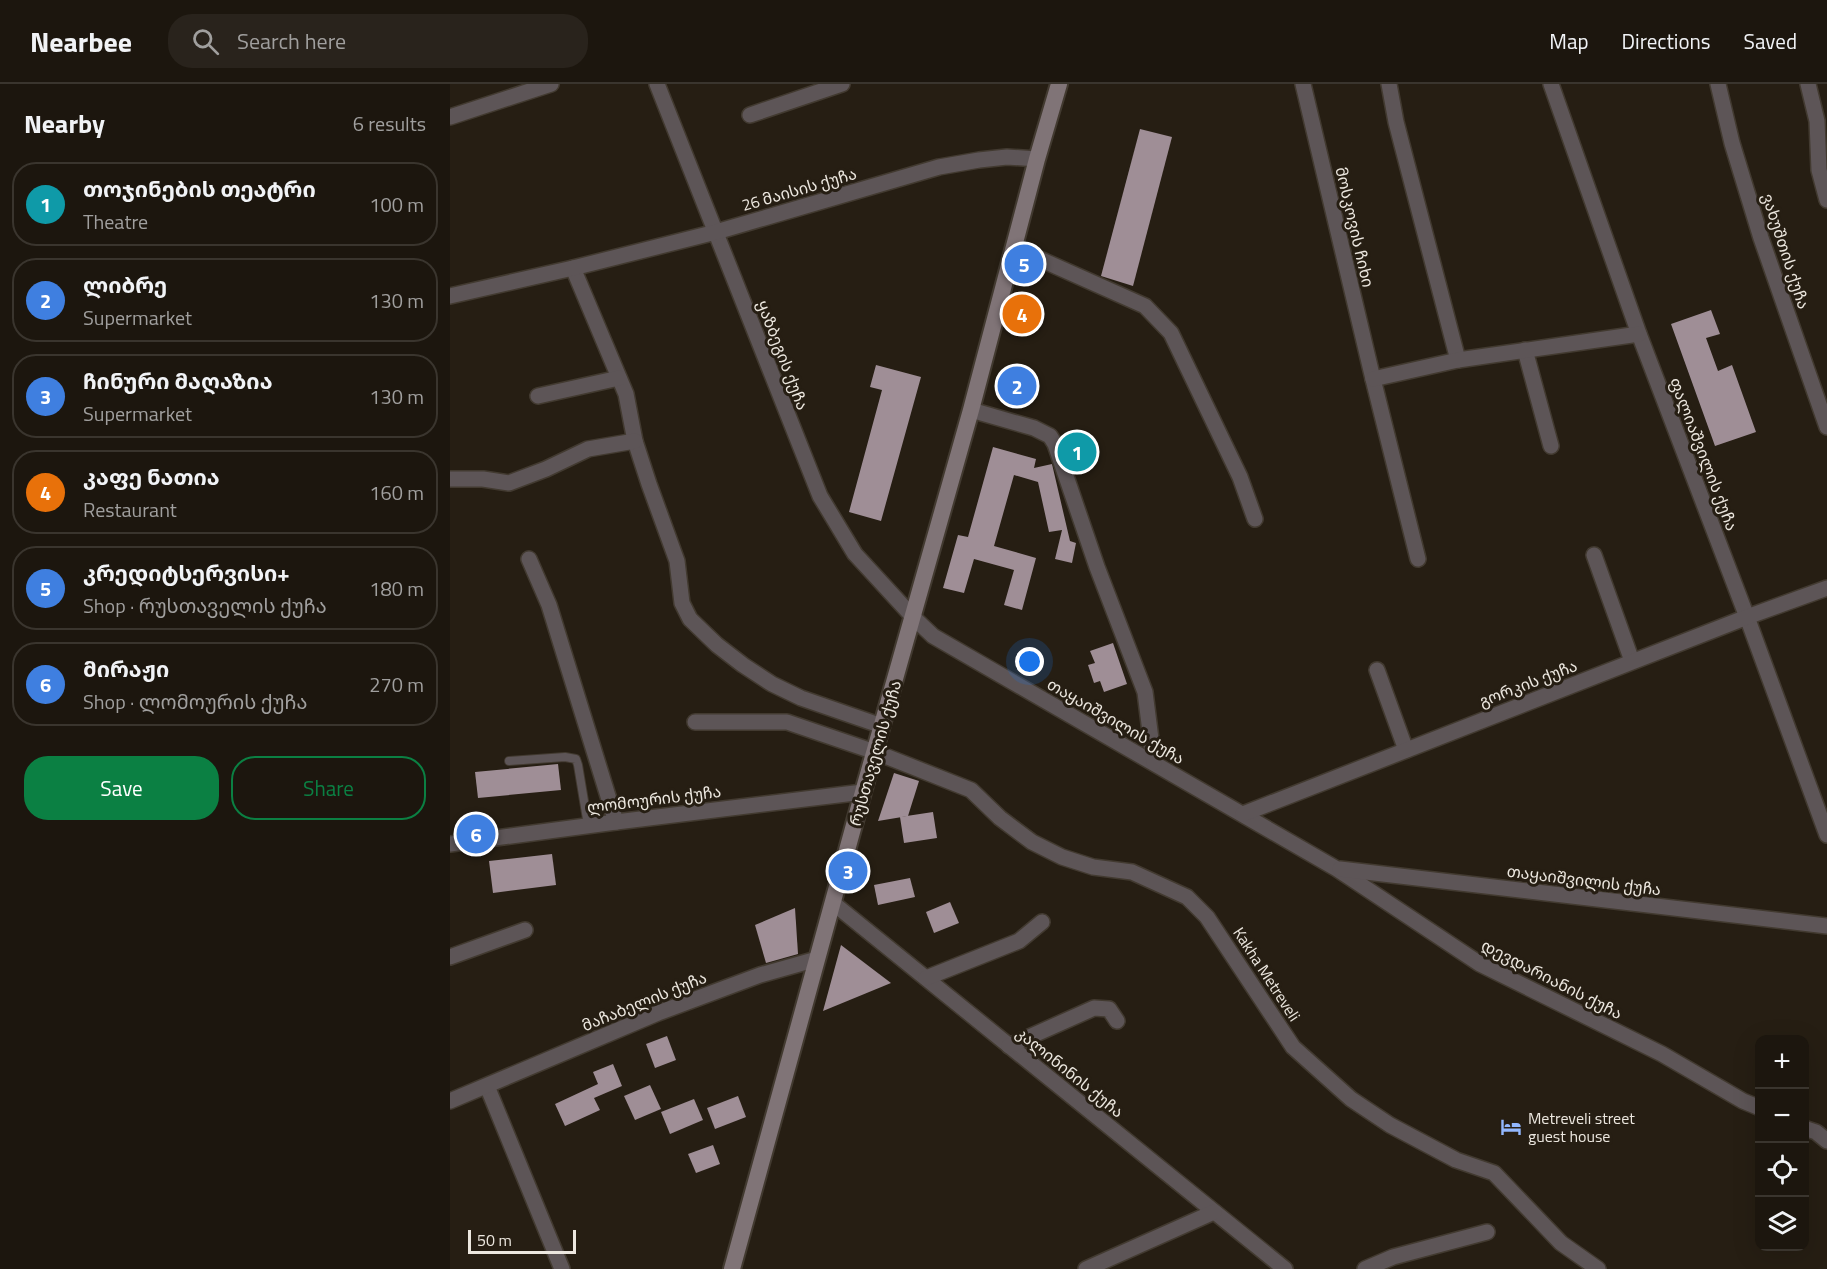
<!DOCTYPE html>
<html lang="en">
<head>
<meta charset="utf-8">
<style>
	body { margin:0; font-family:"Titillium Web","Noto Sans Georgian",sans-serif; background:#29231c; color:#f1f3f6 }
	.controls { position:absolute; right:18px; bottom:18px; display:grid; overflow:hidden; border-radius:12px; box-shadow:0 6px 24px #0002 }
	.controls button { width:54px; height:54px; display:grid; place-items:center; padding:0; border:0; border-bottom:2px solid #3a352e; background:#1c160e; color:#f1f3f6; font:30px sans-serif }
	.scale { position:absolute; left:18px; bottom:15px; width:108px; box-sizing:border-box; padding-left:6px; border:3px solid #ece7df; border-top:0; font-size:16px; line-height:21px; white-space:nowrap; color:#ece7df; -webkit-text-stroke:4px #261e13; paint-order:stroke }
	.you { position:absolute; left:580px; top:578px; width:21px; height:21px; margin:-15px; border:4px solid #fff; border-radius:50%; background:#1a73e8; box-shadow:0 0 0 9px #1a73e833 }
	.badge { display:grid; place-items:center; width:39px; height:39px; border-radius:50%; background:#0b8043; color:#fff; font-size:20px; font-weight:700 }
	.pin { position:absolute; translate:-50% -50%; border:3px solid #fff; box-shadow:0 2px 6px #0006 }
	.list { margin:0; padding:0; list-style:none }
	h2 { display:flex; justify-content:space-between; align-items:center; height:78px; margin:0; padding:0 24px; font-size:26px }
	h2 small { font-size:20px; font-weight:400; color:#a09f9e }
	.list li { display:grid; grid-template-columns:39px 1fr auto; gap:18px; align-items:center; box-sizing:border-box; height:84px; margin:0 12px 12px; padding:0 12px; border:2px solid #3a352e; border-radius:24px }
	.list b { display:block; font-size:22px; white-space:nowrap }
	.list p { margin:0; font-size:20px; white-space:nowrap; color:#a09f9e }
	.list em { font-size:20px; font-style:normal; color:#a09f9e }
	.actions { display:flex; gap:12px; padding:18px 24px }
	.actions a { flex:1; padding:14px 0; border:2px solid #0b8043; border-radius:24px; text-align:center; font-size:21px; color:#0b8043 }
	.actions .main { background:#0b8043; color:#fff }
	.icon { flex:none; width:33px; height:33px; fill:none; stroke:currentColor; stroke-width:2; stroke-linecap:round; stroke-linejoin:round }
	.map { position:relative; flex:none; width:1377px; height:1185px; overflow:hidden }
	header { display:flex; align-items:center; gap:36px; box-sizing:border-box; height:84px; padding:0 30px; background:#1c160e; border-bottom:2px solid #3a352e }
	header strong { font-size:28px }
	nav { display:flex; gap:33px; margin-inline-start:auto; font-size:21px }
	.search { width:420px; height:54px; background:#29231c; display:flex; align-items:center; gap:15px; box-sizing:border-box; padding:0 21px; border-radius:24px; color:#a09f9e; font-size:22px }
	main { display:flex }
	aside { flex:1; background:#1c160e }
	.map>svg:first-child { display:block }
</style>
</head>
<body>
<header>
<strong>Nearbee</strong>
<div class="search"><svg class="icon" aria-label="search" viewBox="0 0 24 24"><circle cx="10" cy="10" r="6"/><path d="M15 15l6 6"/></svg>Search here</div>
<nav><a>Map</a><a>Directions</a><a>Saved</a></nav>
</header>
<main>
<aside>
<h2>Nearby<small>6 results</small></h2>
<ul class="list">
<li><span class="badge" style="background:#0f9aa8">1</span><div><b>თოჯინების თეატრი</b><p>Theatre</p></div><em>100 m</em></li>
<li><span class="badge" style="background:#3f7fe0">2</span><div><b>ლიბრე</b><p>Supermarket</p></div><em>130 m</em></li>
<li><span class="badge" style="background:#3f7fe0">3</span><div><b>ჩინური მაღაზია</b><p>Supermarket</p></div><em>130 m</em></li>
<li><span class="badge" style="background:#e8710a">4</span><div><b>კაფე ნათია</b><p>Restaurant</p></div><em>160 m</em></li>
<li><span class="badge" style="background:#3f7fe0">5</span><div><b>კრედიტსერვისი+</b><p>Shop · რუსთაველის ქუჩა</p></div><em>180 m</em></li>
<li><span class="badge" style="background:#3f7fe0">6</span><div><b>მირაჟი</b><p>Shop · ლომოურის ქუჩა</p></div><em>270 m</em></li>
</ul>
<div class="actions"><a class="main">Save</a><a>Share</a></div>
</aside>
<div class="map">
<svg width="1377" height="1185" viewBox="0 0 1377 1185">
	<rect width="100%" height="100%" fill="#261e13"/>
	<g fill="#9f8e96">
		<polygon points="690,45 722,53 683,202 651,192"/>
		<polygon points="1261,226 1270,250 1256,254 1268,287 1282,281 1306,348 1265,362 1221,240"/>
		<polygon points="426,281 471,293 431,437 399,428 432,306 420,303"/>
		<polygon points="543,363 586,375 584,384 602,380 620,457 626,459 622,479 605,475 612,446 599,448 588,398 564,391 544,462 586,474 572,526 554,521 564,486 524,475 514,509 493,504 508,451 518,453"/>
		<polygon points="663,559 677,600 654,608 650,597 644,599 638,581 645,579 640,567"/>
		<polygon points="108,680 111,706 28,714 25,688"/>
		<polygon points="444,689 469,697 458,732 428,737"/>
		<polygon points="483,728 487,754 454,759 450,733"/>
		<polygon points="102,770 106,801 43,809 39,777"/>
		<polygon points="460,794 465,813 428,821 424,801"/>
		<polygon points="500,818 509,839 484,849 476,828"/>
		<polygon points="345,824 348,870 316,879 305,841"/>
		<polygon points="391,861 441,899 373,927"/>
		<polygon points="217,952 226,976 205,984 196,960"/>
		<polygon points="163,980 172,1002 144,1014 150,1026 115,1042 105,1020 148,1000 143,988"/>
		<polygon points="200,1001 211,1025 185,1036 174,1012"/>
		<polygon points="288,1012 296,1033 265,1045 257,1024"/>
		<polygon points="244,1015 253,1036 220,1050 211,1028"/>
		<polygon points="263,1061 270,1080 246,1089 238,1070"/>
	</g>
	<g fill="none" stroke-linecap="round" stroke-linejoin="round">
		<g stroke="#423a30" stroke-width="10">
			<polyline id="service" points="59,677 115,673 126,675 128,681 138,741"/>
		</g>
		<g stroke="#423a30" stroke-width="18">
			<g id="minor">
				<polyline points="207,0 370,412 405,470 463,533 483,552 887,785 1030,880 1212,970 1293,1017 1310,1024"/>
				<polyline points="853,0 923,295 968,475"/>
				<polyline points="939,0 946,38 1008,276"/>
				<polyline points="1101,0 1189,250 1297,533 1377,751"/>
				<polyline points="1268,0 1282,59 1311,154 1377,343"/>
				<polyline points="1358,0 1367,37 1369,86 1377,116"/>
				<polyline points="300,31 392,0"/>
				<polyline points="0,33 101,0"/>
				<polyline points="565,164 695,222 721,249 790,393 805,435"/>
				<polyline points="123,184 176,310 185,357 199,400 227,477 232,519 240,535 267,561 293,581 322,600 351,614 432,642"/>
				<polyline points="0,212 123,184 266,148 489,83 529,76 557,73 587,75"/>
				<polyline points="1075,266 1101,362"/>
				<polyline points="923,295 1008,276 1189,250"/>
				<polyline points="88,312 169,294"/>
				<polyline points="521,326 584,344 600,352 605,360 647,483 695,608 704,679"/>
				<polyline points="0,395 33,395 59,399 96,385 138,365 185,357"/>
				<polyline points="1144,471 1182,577"/>
				<polyline points="79,475 99,521 166,738"/>
				<polyline points="927,586 956,666"/>
				<polyline points="245,638 337,638 425,668 521,706 550,734 582,758 612,773 643,783 682,788 737,813 757,833 843,963 901,1015 940,1041 1006,1076 1044,1089 1111,1159 1148,1185"/>
				<polyline points="793,730 1297,533 1377,504"/>
				<polyline points="0,760 166,738 413,708"/>
				<polyline points="890,785 1377,842"/>
				<polyline points="383,819 835,1185"/>
				<polyline points="0,873 75,846"/>
				<polyline points="476,894 569,857 592,838"/>
				<polyline points="559,962 644,924 659,925 667,937"/>
				<polyline points="37,1002 112,1185"/>
				<polyline points="0,1017 208,929 310,891 367,875"/>
				<polyline points="1354,1044 1366,1048 1377,1057"/>
				<polyline points="636,1185 764,1128"/>
				<polyline points="915,1185 943,1173 1037,1148"/>
			</g>
		</g>
		<g stroke="#423a30" stroke-width="20">
			<polyline id="secondary" points="282,1185 413,708 521,326 587,75 609,0"/>
		</g>
		<use href="#service" stroke="#5d5557" stroke-width="8"/>
		<use href="#minor" stroke="#5d5557" stroke-width="15"/>
		<use href="#secondary" stroke="#807477" stroke-width="16"/>
	</g>
	<defs>
		<g id="hotel-bare" transform="scale(1.62)"><path d="M-6-4.5h1.5V1H6V5H4.5V3h-9V5H-6ZM-4 0a1.8 1.8 0 1 1 3.6 0ZM.5 0V-2.5h3Q6-2.5 6 0Z" fill="#92b7fd" stroke="#261e13" stroke-width="2.5" paint-order="stroke"/></g>
	</defs>
	<g fill-rule="evenodd">
		<use href="#hotel-bare" x="1061" y="1043"/>
	</g>
	<g text-anchor="middle" dominant-baseline="central" stroke-width="6" stroke-linejoin="round" paint-order="stroke">
		<g font-size="16" fill="#ece7df" stroke="#261e13">
			<text transform="translate(349 105) rotate(-16)">26 მაისის ქუჩა</text>
			<text transform="translate(905 143) rotate(77)">მოსკოვის ჩიხი</text>
			<text transform="translate(1336 167) rotate(72)">ვახუშთის ქუჩა</text>
			<text transform="translate(333 271) rotate(69)">ყაზბეგის ქუჩა</text>
			<text transform="translate(1254 370) rotate(69)">ფალიაშვილის ქუჩა</text>
			<text transform="translate(1078 599) rotate(-21)">გორკის ქუჩა</text>
			<text transform="translate(666 637) rotate(30)">თაყაიშვილის ქუჩა</text>
			<text transform="translate(425 669) rotate(-74)">რუსთაველის ქუჩა</text>
			<text transform="translate(204 715) rotate(-7)">ლომოურის ქუჩა</text>
			<text transform="translate(1134 796) rotate(7)">თაყაიშვილის ქუჩა</text>
			<text transform="translate(817 890) rotate(57)">Kakha Metreveli</text>
			<text transform="translate(1102 895) rotate(27)">დევდარიანის ქუჩა</text>
			<text transform="translate(194 917) rotate(-22)">მაჩაბელის ქუჩა</text>
			<text transform="translate(620 988) rotate(39)">კალინინის ქუჩა</text>
		</g>
		<g font-size="16" fill="#ece7df" stroke="#261e13" text-anchor="start">
			<text x="1078" y="1034">Metreveli street<tspan x="1078" dy="18">guest house</tspan></text>
		</g>
	</g>
</svg>
<div class="controls">
<button>+</button>
<button>−</button>
<button><svg class="icon" aria-label="locate" viewBox="0 0 24 24"><circle cx="12" cy="12" r="6"/><path d="M12 2v4M12 18v4M2 12h4M18 12h4"/></svg></button>
<button><svg class="icon" aria-label="layers" viewBox="0 0 24 24"><path d="M12 4l9 5-9 5-9-5zM3 14l9 5 9-5"/></svg></button>
</div>
<div class="scale">50 m</div>
<div class="you"></div>
<div class="pin badge" style="left:627px;top:368px;background:#0f9aa8">1</div>
<div class="pin badge" style="left:567px;top:302px;background:#3f7fe0">2</div>
<div class="pin badge" style="left:398px;top:787px;background:#3f7fe0">3</div>
<div class="pin badge" style="left:572px;top:230px;background:#e8710a">4</div>
<div class="pin badge" style="left:574px;top:180px;background:#3f7fe0">5</div>
<div class="pin badge" style="left:26px;top:750px;background:#3f7fe0">6</div>
</div>
</main>
</body>
</html>
